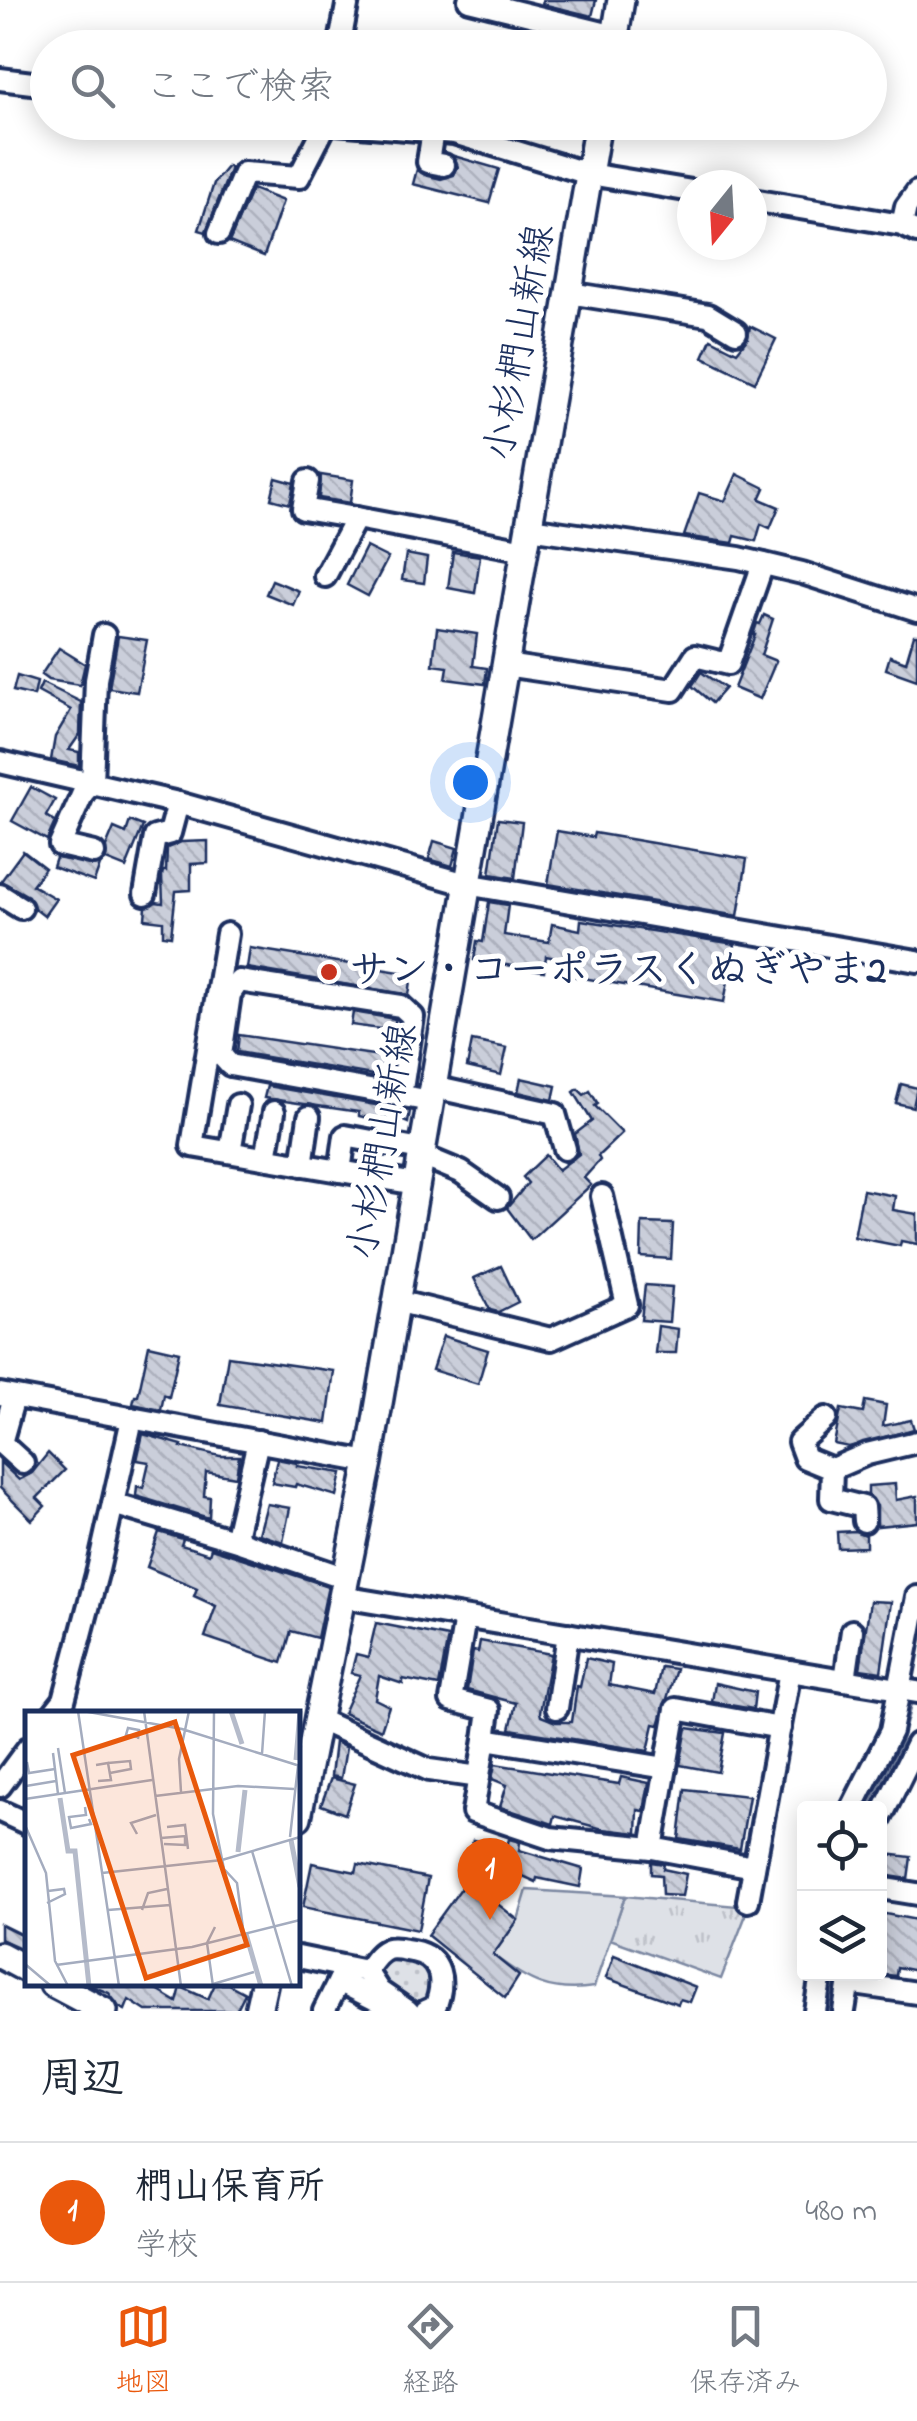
<!DOCTYPE html>
<html lang="ja">
<head>
<meta charset="utf-8">
<style>
	body { margin:0; font-family:"Indie Flower","Klee One",sans-serif; background:#f6f6f7; color:#1f2937 }
	.controls { position:absolute; right:30px; bottom:30px; display:grid; overflow:hidden; border-radius:10px; box-shadow:0 5px 25px #0003 }
	.controls button { width:90px; height:90px; display:grid; place-items:center; padding:0; border:0; border-bottom:2px solid #e0e1e3; background:#fff; color:#1f2937; font:50px sans-serif }
	.compass { position:absolute; left:677px; top:170px; width:90px; height:90px; border-radius:50%; background:#fff; box-shadow:0 5px 25px #0003; rotate:198deg }
	.you { position:absolute; left:470px; top:782px; width:35px; height:35px; margin:-25px; border:8px solid #fff; border-radius:50%; background:#1a73e8; box-shadow:0 0 0 15px #1a73e833 }
	.badge { display:grid; place-items:center; width:65px; height:65px; border-radius:50%; background:#ea580c; color:#fff; font-size:32px; font-weight:700 }
	.pin { position:absolute; translate:-50% -82px; filter:drop-shadow(0 2px 5px #0008) }
	.pin::after { content:''; position:absolute; top:52px; width:35px; height:30px; background:inherit; clip-path:polygon(0 0,100% 0,50% 100%) }
	.list { margin:0; padding:0; list-style:none }
	h2 { display:flex; justify-content:space-between; align-items:center; height:130px; margin:0; padding:0 40px; font-size:42px }
	h2 small { font-size:32px; font-weight:400; color:#747a83 }
	.list li { display:grid; grid-template-columns:65px 1fr auto; gap:30px; align-items:center; box-sizing:border-box; height:140px; padding:0 40px; border-top:2px solid #e0e1e3 }
	.list b { display:block; font-size:38px; white-space:nowrap }
	.list p { margin:0; font-size:32px; white-space:nowrap; color:#747a83 }
	.list em { font-size:32px; font-style:normal; color:#747a83 }
	.icon { flex:none; width:55px; height:55px; fill:none; stroke:currentColor; stroke-width:2; stroke-linecap:round; stroke-linejoin:round }
	.map { position:relative; flex:none; width:917px; height:2011px; overflow:hidden }
	.search { position:absolute; background:#fff; box-shadow:0 5px 25px #0003; left:30px; right:30px; top:30px; height:110px; display:flex; align-items:center; gap:25px; box-sizing:border-box; padding:0 35px; border-radius:55px; color:#747a83; font-size:38px }
	.sheet { height:270px; background:#fff }
	nav { display:flex; justify-content:space-around; align-items:center; box-sizing:border-box; height:140px; border-top:2px solid #e0e1e3; background:#fff; font-size:28px; color:#747a83 }
	nav a { display:grid; justify-items:center; gap:5px }
	nav .on { color:#ea580c }
	.map>svg:first-child { display:block }
</style>
</head>
<body>
<div class="map">
<svg width="917" height="2011" viewBox="0 0 917 2011">
	<defs>
		<pattern id="grass-dots" width="8" height="8" patternUnits="userSpaceOnUse" patternTransform="scale(2.5)"><rect width="8" height="8" fill="#dee1e7"/><path d="M2 2h.1M6 6h.1" fill="none" stroke="#bec1c9" stroke-width="1.8" stroke-linecap="round"/></pattern>
		<pattern id="park-tufts" width="24" height="20" patternUnits="userSpaceOnUse" patternTransform="scale(2.5)"><rect width="24" height="20" fill="#dee1e7"/><path d="M3 7l-1-3M5 7V3M7 7l1-3M15 17l-1-3M17 17v-4M19 17l1-3" fill="none" stroke="#bec1c9"/></pattern>
		<pattern id="building-back-hatch" width="6" height="6" patternUnits="userSpaceOnUse" patternTransform="scale(2.5)"><rect width="6" height="6" fill="#caceda"/><path d="M-1 5l2 2M0 0l6 6M5-1l2 2" fill="none" stroke="#adb1be"/></pattern>
	</defs>
	<rect width="100%" height="100%" fill="#fff"/>
	<filter id="ink" filterUnits="userSpaceOnUse"><feTurbulence type="fractalNoise" baseFrequency=".01" numOctaves="2"/><feDisplacementMap in="SourceGraphic" scale="20" xChannelSelector="R" yChannelSelector="G"/><feConvolveMatrix kernelMatrix="1 2 1 2 8 2 1 2 1" color-interpolation-filters="sRGB"/></filter>
	<g filter="url(#ink)">
		<polygon fill="url(#grass-dots)" stroke="#7c88a2" stroke-width="2.5" points="391,1957 422,1963 437,1978 426,2006 403,2005 380,1978 378,1969"/>
		<polygon fill="url(#park-tufts)" stroke="#7c88a2" stroke-width="2.5" points="625,1896 749,1907 721,1979 610,1939"/>
		<path fill="#dee1e7" stroke="#7c88a2" stroke-width="2.5" d="M527 1890 625 1896 594 1987C551 1994 527 1981 493 1955L518 1920Z"/>
		<g fill="none" stroke-linecap="round" stroke-linejoin="round">
			<g stroke="#77839f" stroke-width="5">
				<polyline points="867,1808 900,1742 912,1696"/>
				<polyline points="829,2011 835,1974"/>
			</g>
		</g>
		<g fill="url(#building-back-hatch)" stroke="#1b2f5e" stroke-width="2.5">
			<polygon points="543,0 596,0 592,16 542,4"/>
			<polygon points="454,156 499,169 489,203 413,184 417,169 425,175 441,179 454,175 458,167"/>
			<polygon points="228,166 231,168 206,232 199,230 214,183"/>
			<polygon points="252,189 283,201 264,256 229,242"/>
			<polygon points="750,326 776,339 755,382 703,357 711,339 737,352 748,338"/>
			<polygon points="737,474 765,488 760,499 779,507 770,528 761,524 756,541 735,536 733,543 684,536 699,493 725,501"/>
			<polygon points="321,475 353,480 350,503 319,498"/>
			<polygon points="276,478 294,483 290,504 271,499"/>
			<polygon points="366,547 388,558 368,596 347,585"/>
			<polygon points="453,552 480,556 475,593 448,588"/>
			<polygon points="406,554 427,558 424,583 402,580"/>
			<polygon points="272,580 299,591 293,605 266,594"/>
			<polygon points="764,615 773,619 761,655 776,661 760,699 734,688 755,635 753,635 757,623 760,624"/>
			<polygon points="437,628 477,634 473,666 487,668 485,684 446,679 448,667 433,665"/>
			<polygon points="914,635 917,635 917,680 886,669 890,656 906,662"/>
			<polygon points="118,636 147,640 137,692 109,688"/>
			<polygon points="59,648 85,664 80,685 48,680 41,675"/>
			<polygon points="701,672 725,688 712,703 692,686"/>
			<polygon points="17,676 37,682 34,696 13,691"/>
			<polygon points="42,683 81,702 80,734 69,750 79,752 79,766 51,760 55,737 71,710 38,692"/>
			<polygon points="31,787 55,800 46,816 55,822 47,840 12,821"/>
			<polygon points="498,819 522,822 515,878 490,874"/>
			<polygon points="130,821 143,826 126,868 106,860 106,847 114,828 126,833"/>
			<polygon points="557,831 593,837 594,833 747,859 738,916 548,884"/>
			<polygon points="208,841 208,863 191,864 191,890 176,891 171,936 163,935 163,921 145,919 146,907 156,902 163,903 162,876 163,871 166,871 167,848 181,842"/>
			<polygon points="434,841 457,848 452,866 429,859"/>
			<polygon points="23,851 45,868 32,885 56,899 44,916 35,909 28,896 1,881"/>
			<polygon points="56,858 100,865 94,882 53,867"/>
			<polygon points="489,902 508,905 504,935 549,942 552,924 580,930 581,920 735,944 724,1002 571,976 574,962 546,956 544,971 474,960 477,941 483,942"/>
			<polygon points="250,948 412,974 409,995 247,968"/>
			<polygon points="353,1012 395,1019 395,1031 351,1025"/>
			<polygon points="239,1035 393,1058 390,1078 237,1052"/>
			<polygon points="472,1041 507,1048 501,1075 467,1067"/>
			<polygon points="521,1078 556,1086 553,1100 518,1092"/>
			<polygon points="901,1084 917,1088 913,1107 896,1103"/>
			<polygon points="267,1086 410,1111 408,1123 387,1114 385,1122 359,1116 359,1112 264,1098"/>
			<polygon points="578,1089 584,1095 590,1091 598,1104 595,1106 622,1133 598,1156 600,1160 584,1178 591,1185 531,1240 507,1208 528,1183 523,1177 546,1155 558,1170 579,1154 575,1134 592,1121 574,1092"/>
			<polygon points="863,1190 895,1196 893,1210 917,1214 917,1244 901,1241 900,1246 854,1237"/>
			<polygon points="642,1223 673,1224 671,1259 641,1257"/>
			<polygon points="501,1266 518,1302 498,1312 490,1310 474,1278"/>
			<polygon points="645,1285 672,1287 669,1322 641,1320"/>
			<polygon points="658,1326 678,1329 676,1353 655,1353"/>
			<polygon points="443,1336 488,1350 478,1384 432,1370"/>
			<polygon points="149,1345 179,1352 169,1397 164,1395 161,1410 133,1404 135,1396 138,1396"/>
			<polygon points="228,1356 334,1371 327,1423 220,1405"/>
			<polygon points="865,1401 886,1405 883,1426 911,1420 914,1429 849,1447 834,1444 841,1409 863,1413"/>
			<polygon points="143,1434 182,1445 181,1447 220,1456 239,1456 236,1477 206,1472 204,1496 210,1497 209,1518 136,1496 137,1486 143,1488 149,1462 137,1460"/>
			<polygon points="48,1453 65,1470 37,1498 45,1506 32,1520 0,1488 0,1462 19,1480 32,1473"/>
			<polygon points="277,1459 297,1463 297,1466 342,1473 337,1496 296,1484 295,1487 272,1483"/>
			<polygon points="895,1484 896,1500 917,1496 917,1522 877,1526 877,1506 868,1495 868,1486"/>
			<polygon points="267,1504 290,1508 283,1542 259,1534"/>
			<polygon points="855,1531 866,1535 866,1547 838,1548 837,1532"/>
			<polygon points="159,1532 183,1539 181,1545 209,1554 211,1548 328,1586 317,1638 291,1631 282,1663 205,1637 216,1606 194,1596 197,1588 147,1567"/>
			<polygon points="870,1601 891,1602 881,1672 860,1669"/>
			<polygon points="376,1623 448,1637 439,1686 403,1679 403,1684 379,1676 375,1699 389,1706 381,1730 343,1713 360,1675 351,1673 356,1654 368,1657"/>
			<polygon points="480,1641 551,1654 540,1712 541,1716 556,1722 572,1722 577,1686 580,1687 586,1658 612,1664 609,1685 655,1694 661,1667 676,1669 659,1725 654,1724 648,1751 510,1729 516,1703 467,1690 473,1651 478,1652"/>
			<polygon points="715,1683 755,1692 753,1709 712,1702"/>
			<polygon points="687,1728 725,1733 718,1772 680,1765"/>
			<polygon points="335,1742 346,1748 341,1778 331,1776"/>
			<polygon points="495,1764 619,1784 621,1777 649,1783 644,1811 638,1810 637,1833 603,1829 555,1816 553,1824 500,1807 507,1785 492,1779"/>
			<polygon points="331,1778 355,1784 345,1814 321,1805"/>
			<polygon points="685,1789 749,1796 740,1849 679,1839"/>
			<polygon points="509,1839 520,1842 519,1850 583,1869 580,1887 537,1878 536,1882 494,1863 493,1868 467,1859 473,1840 507,1846"/>
			<polygon points="886,1854 911,1857 908,1879 883,1875"/>
			<polygon points="651,1862 664,1864 663,1869 686,1874 682,1896 662,1895 661,1875 651,1874"/>
			<polygon points="312,1863 356,1872 358,1864 428,1878 418,1930 303,1907"/>
			<polygon points="467,1880 518,1920 493,1955 519,1976 505,1998 427,1935"/>
			<polygon points="880,1913 917,1920 917,1971 897,1967 896,1976 880,1974"/>
			<polygon points="0,1924 28,1938 25,1950 0,1939"/>
			<polygon points="614,1955 696,1987 690,2002 680,1999 678,2004 606,1978"/>
			<polygon points="87,1984 147,1984 177,2002 181,1987 208,1999 215,1984 228,1984 245,1993 236,2011 146,2011 129,2000 125,2010 119,2007 109,1993"/>
		</g>
		<g fill="none" stroke-linecap="round" stroke-linejoin="round">
			<g stroke="#1b2f5e" stroke-width="28">
				<g id="minor">
					<polyline points="469,0 615,36"/>
					<polyline points="339,48 348,0"/>
					<polyline points="0,79 48,85"/>
					<polyline points="324,122 454,133 589,174 692,191"/>
					<polyline points="433,131 428,162 444,165"/>
					<polyline points="752,200 902,225 917,232"/>
					<polyline points="902,225 906,207 917,192"/>
					<polyline points="219,233 244,173 299,177 327,122"/>
					<polyline points="569,293 708,315 736,332"/>
					<polyline points="308,481 303,509 356,518"/>
					<polyline points="529,528 739,558 802,573 917,610"/>
					<polyline points="325,576 356,518 525,550"/>
					<polyline points="505,665 673,690 695,656 728,664 763,564"/>
					<polyline points="0,762 178,803 466,884 917,961"/>
					<polyline points="94,853 60,845 83,793 92,783 96,680 104,635"/>
					<polyline points="145,894 155,837 170,833 178,803"/>
					<polyline points="0,895 21,908"/>
					<polyline points="227,934 192,1146 340,1171"/>
					<polyline points="433,1087 555,1114 565,1149"/>
					<polyline points="401,1096 413,1017 401,1006 239,981 230,994 221,1055 230,1065 431,1101"/>
					<polyline points="230,1152 238,1105"/>
					<polyline points="420,1155 461,1172 498,1198"/>
					<polyline points="266,1158 274,1112"/>
					<polyline points="302,1165 309,1117"/>
					<polyline points="416,1184 340,1171 345,1136 421,1150"/>
					<polyline points="396,1301 551,1339 627,1305 602,1196"/>
					<polyline points="0,1394 369,1462"/>
					<polyline points="14,1397 1,1443 23,1463"/>
					<polyline points="826,1418 799,1442 805,1458 832,1469"/>
					<polyline points="258,1441 237,1532 240,1542 346,1578"/>
					<polyline points="113,1504 240,1542"/>
					<polyline points="864,1521 863,1507 831,1499 832,1469 867,1454 917,1442"/>
					<polyline points="342,1597 917,1692"/>
					<polyline points="465,1618 451,1700 489,1710 485,1739"/>
					<polyline points="845,1680 852,1631"/>
					<polyline points="557,1708 568,1634"/>
					<polyline points="53,1714 64,1700 98,1570 132,1419"/>
					<polyline points="317,1719 429,1770 479,1777"/>
					<polyline points="0,1786 28,1748"/>
					<polyline points="852,1808 891,1731 917,1597"/>
					<polyline points="0,1811 28,1824"/>
					<polyline points="880,1819 917,1744"/>
					<polyline points="652,1848 550,1838 473,1812 485,1739 666,1768"/>
					<polyline points="754,1867 652,1848 676,1709 780,1728"/>
					<polyline points="880,1888 917,1894"/>
					<polyline points="748,1901 790,1671"/>
					<polyline points="298,1957 366,1971 379,1991 408,2011"/>
					<path d="M366 1971C372 1963 378 1952 388 1949 395 1947 405 1950 412 1951 443 1957 445 1983 435 2007L426 2011"/>
					<polyline points="339,1981 386,2005"/>
					<polyline points="848,1983 917,1993"/>
					<polyline points="324,2011 345,1969"/>
					<polyline points="815,2011 821,1974"/>
					<polyline points="844,2011 850,1974"/>
				</g>
			</g>
			<g stroke="#1b2f5e" stroke-width="32">
				<g id="major">
					<polyline points="613,48 621,0"/>
					<polyline points="298,1817 369,1462 598,122"/>
					<polyline points="0,1955 28,1970"/>
					<polyline points="53,1984 104,2011"/>
					<polyline points="258,2011 264,1984"/>
				</g>
			</g>
			<use href="#minor" stroke="#fff" stroke-width="20"/>
			<use href="#major" stroke="#fff" stroke-width="25"/>
		</g>
	</g>
	<circle fill="#c8321e" stroke="#fff" stroke-width="4" cx="329" cy="972" r="10"/>
	<g text-anchor="middle" dominant-baseline="central" stroke-width="10" stroke-linejoin="round" paint-order="stroke">
		<g font-size="40" fill="#1b2f5e" stroke="#fff">
			<text transform="translate(522 343) rotate(-80)">小杉椚山新線</text>
			<text transform="translate(385 1142) rotate(-80)">小杉椚山新線</text>
		</g>
		<g font-size="40" font-weight="bold" fill="#1b2f5e" stroke="#fff" text-anchor="start">
			<text x="349" y="972">サン・コーポラスくぬぎやま2</text>
		</g>
	</g>
	<g transform="translate(25 1711)">
		<rect width="275" height="275" fill="#fff"/>
		<path fill="none" stroke="#b5bbca" stroke-width="5" d="M206 0 217 33M271 49 275 0M35 87 43 140H50L64 275M266 129 275 176M213 141 220 79M221 223 236 275"/>
		<path fill="none" stroke="#a4acbf" stroke-width="2.5" d="M53 0 94 275M58 0 157 18 275 55M119 0 156 275M189 0 188 103 199 158 212 172 219 225M113 28 114 19 103 17 101 24 113 26M33 37 40 82M28 42 33 83M237 43 240 0M2 51 4 62 30 58M83 52 105 50 106 58 85 62M71 54 83 52 86 69 73 70M0 68V112M1 75 31 70M156 81 154 48 164 0M130 85 213 75 269 78M0 88 127 69M60 96 61 104 44 106 46 117 66 113 64 108M0 114 21 162 30 250 43 275M142 116 160 114 163 138M112 123 106 112 131 104M265 126 273 55M136 127 160 125V134L139 133M227 140 267 275M77 162 197 149 275 126M22 192 40 183 39 178 23 180M83 199 145 194M117 199 123 182 142 178M0 253 26 275M31 254 167 236 275 209M188 273 229 261M188 275 182 232 190 216"/>
		<path fill="#e8590c" fill-opacity="0.15" stroke="#e8590c" stroke-width="5" d="M150 11 222 234 121 267 48 44Z"/>
		<rect width="275" height="275" fill="none" stroke="#1b2f5e" stroke-width="5"/>
	</g>
</svg>
<div class="controls">
<button><svg class="icon" aria-label="locate" viewBox="0 0 24 24"><circle cx="12" cy="12" r="6"/><path d="M12 2v4M12 18v4M2 12h4M18 12h4"/></svg></button>
<button><svg class="icon" aria-label="layers" viewBox="0 0 24 24"><path d="M12 4l9 5-9 5-9-5zM3 14l9 5 9-5"/></svg></button>
</div>
<svg class="compass" viewBox="-18 -18 36 36"><path d="M0-13l5 13h-10z" fill="#e53935"/><path d="M0 13l5-13h-10z" fill="#747a83"/></svg>
<div class="you"></div>
<div class="pin badge" style="left:490px;top:1920px">1</div>
<div class="search"><svg class="icon" aria-label="search" viewBox="0 0 24 24"><circle cx="10" cy="10" r="6"/><path d="M15 15l6 6"/></svg>ここで検索</div>
</div>
<section class="sheet">
<h2>周辺<small></small></h2>
<ul class="list">
<li><span class="badge">1</span><div><b>椚山保育所</b><p>学校</p></div><em>480 m</em></li>
</ul>
</section>
<nav>
<a class="on"><svg class="icon" aria-label="map" viewBox="0 0 24 24"><path d="M3 6l6-2 6 2 6-2v14l-6 2-6-2-6 2zM9 4v14M15 6v14"/></svg>地図</a>
<a><svg class="icon" aria-label="directions" viewBox="0 0 24 24"><path d="M12 3l9 9-9 9-9-9zM9 14v-3h6M13 9l2 2-2 2"/></svg>経路</a>
<a><svg class="icon" aria-label="saved" viewBox="0 0 24 24"><path d="M7 4h10v16l-5-4-5 4z"/></svg>保存済み</a>
</nav>
</body>
</html>
